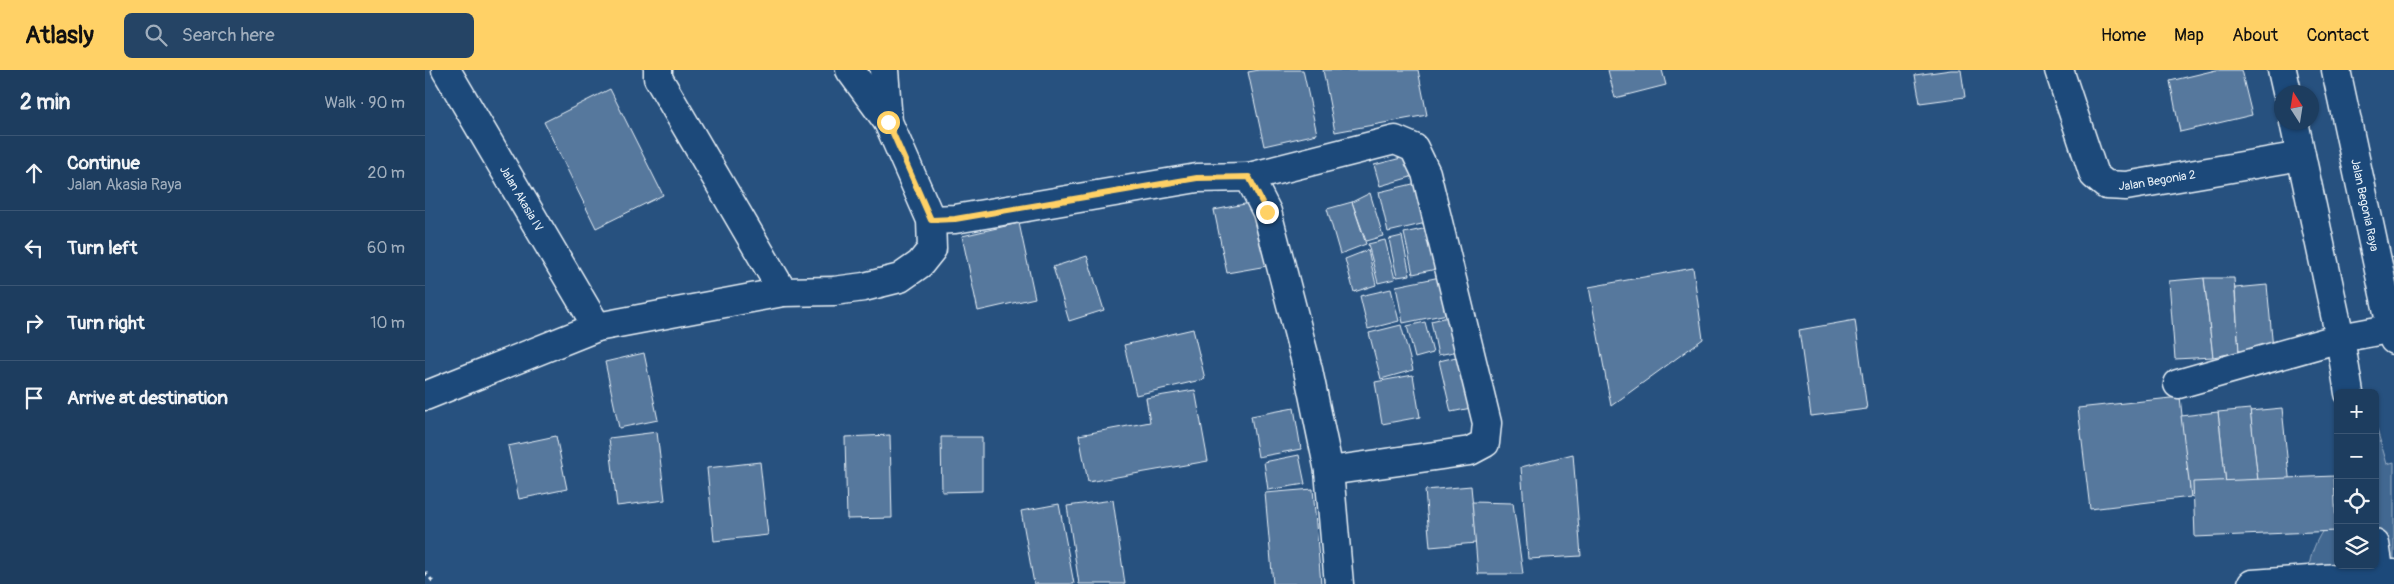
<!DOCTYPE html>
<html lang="en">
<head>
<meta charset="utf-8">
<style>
	body { margin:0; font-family:Pangolin,sans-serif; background:#254465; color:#f1f3f6 }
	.controls { position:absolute; right:15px; bottom:15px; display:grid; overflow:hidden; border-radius:8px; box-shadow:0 1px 4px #0004 }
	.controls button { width:45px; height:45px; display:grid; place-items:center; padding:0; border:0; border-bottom:1px solid #3b5674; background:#1d3d5f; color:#f1f3f6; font:25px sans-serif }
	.compass { position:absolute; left:1849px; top:15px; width:45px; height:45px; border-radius:50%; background:#1d3d5f; box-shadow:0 1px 4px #0004; rotate:348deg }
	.stop { position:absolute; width:15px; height:15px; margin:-11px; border:4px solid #ffd166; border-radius:50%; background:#fff }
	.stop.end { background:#ffd166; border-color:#fff; box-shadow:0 1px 5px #0008 }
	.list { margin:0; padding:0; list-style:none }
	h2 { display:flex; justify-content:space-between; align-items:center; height:65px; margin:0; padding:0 20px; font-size:21px }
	h2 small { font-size:16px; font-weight:400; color:#a0aebd }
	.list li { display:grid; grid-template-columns:32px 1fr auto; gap:15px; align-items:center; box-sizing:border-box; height:75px; padding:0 20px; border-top:1px solid #3b5674 }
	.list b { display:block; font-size:19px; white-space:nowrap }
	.list p { margin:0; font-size:16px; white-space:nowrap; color:#a0aebd }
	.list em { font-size:16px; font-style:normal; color:#a0aebd }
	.icon { flex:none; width:28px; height:28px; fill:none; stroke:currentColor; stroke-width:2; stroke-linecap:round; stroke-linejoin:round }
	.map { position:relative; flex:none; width:1969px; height:514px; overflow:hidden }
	header { display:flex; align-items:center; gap:30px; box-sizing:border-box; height:70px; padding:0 25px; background:#ffd166; color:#111 }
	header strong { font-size:24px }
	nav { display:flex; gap:28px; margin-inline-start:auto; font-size:18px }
	.search { width:350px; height:45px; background:#254465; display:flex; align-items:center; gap:12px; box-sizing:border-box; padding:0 18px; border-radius:8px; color:#a0aebd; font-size:19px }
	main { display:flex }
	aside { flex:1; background:#1d3d5f }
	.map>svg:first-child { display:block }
</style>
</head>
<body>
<header>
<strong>Atlasly</strong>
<div class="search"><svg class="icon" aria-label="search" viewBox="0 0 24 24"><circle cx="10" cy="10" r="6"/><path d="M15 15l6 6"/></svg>Search here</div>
<nav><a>Home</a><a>Map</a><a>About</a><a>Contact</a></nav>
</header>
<main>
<aside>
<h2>2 min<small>Walk · 90 m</small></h2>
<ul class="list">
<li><svg class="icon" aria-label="ahead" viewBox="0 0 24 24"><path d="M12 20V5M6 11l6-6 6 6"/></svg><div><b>Continue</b><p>Jalan Akasia Raya</p></div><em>20 m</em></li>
<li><svg class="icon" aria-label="left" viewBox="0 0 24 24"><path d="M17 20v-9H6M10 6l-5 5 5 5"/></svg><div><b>Turn left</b></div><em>60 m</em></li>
<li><svg class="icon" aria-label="right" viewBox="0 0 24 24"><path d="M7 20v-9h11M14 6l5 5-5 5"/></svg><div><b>Turn right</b></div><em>10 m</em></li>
<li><svg class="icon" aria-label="arrive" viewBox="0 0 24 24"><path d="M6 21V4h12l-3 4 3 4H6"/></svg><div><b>Arrive at destination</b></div></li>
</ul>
</aside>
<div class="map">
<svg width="1969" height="514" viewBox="0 0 1969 514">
	<rect width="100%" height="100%" fill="#27517f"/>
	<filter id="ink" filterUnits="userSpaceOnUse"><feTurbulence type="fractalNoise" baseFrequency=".02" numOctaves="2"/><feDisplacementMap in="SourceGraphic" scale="10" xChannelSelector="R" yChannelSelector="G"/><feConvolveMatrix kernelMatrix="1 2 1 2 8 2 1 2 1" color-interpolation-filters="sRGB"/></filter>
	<g filter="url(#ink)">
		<path fill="#436891" stroke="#96acc4" d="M1950 353 1962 394 1969 392V496L1882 514C1883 496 1886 481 1895 465 1901 455 1910 447 1913 435V495H1950Z"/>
		<g fill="#57789d" stroke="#e8f1f8">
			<polygon points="834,0 878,0 892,64 839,76 823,2"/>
			<polygon points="898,0 993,0 1002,45 910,62"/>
			<polygon points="1183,0 1237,0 1241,15 1190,28"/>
			<polygon points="1526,0 1536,0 1540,27 1495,33 1490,5"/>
			<polygon points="1791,0 1816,0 1827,45 1755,62 1745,11"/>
			<polygon points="185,19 238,125 171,158 119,52"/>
			<polygon points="984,86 996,104 955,116 949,95"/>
			<polygon points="996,112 1005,152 963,162 954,122"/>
			<polygon points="945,123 958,166 941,171 927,132"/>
			<polygon points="830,132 842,196 802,203 789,140"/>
			<polygon points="927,132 941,174 915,184 902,139"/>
			<polygon points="594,153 610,228 553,241 537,166"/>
			<polygon points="1007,157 1016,198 988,204 979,163"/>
			<polygon points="977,166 985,205 972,207 964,169"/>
			<polygon points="960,170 970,209 953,213 943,174"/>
			<polygon points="943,180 951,215 929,222 920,189"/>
			<polygon points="662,186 679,240 644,251 628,197"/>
			<polygon points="1268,198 1278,269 1186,336 1164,217"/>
			<polygon points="1020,206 1027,243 978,253 971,216"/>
			<polygon points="1779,208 1788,287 1750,289 1744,211"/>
			<polygon points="1779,208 1809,208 1814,282 1788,287"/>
			<polygon points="1842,215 1848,279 1814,282 1810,218"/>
			<polygon points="966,219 974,251 943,259 935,226"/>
			<polygon points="1032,245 1039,280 1013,285 1006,251"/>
			<polygon points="1430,250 1442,339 1386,346 1374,260"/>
			<polygon points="1000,252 1008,283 990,288 982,256"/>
			<polygon points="976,255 988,300 956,309 944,263"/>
			<polygon points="768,259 780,309 711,325 699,275"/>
			<polygon points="219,283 233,350 194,358 180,292"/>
			<polygon points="1040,285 1051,337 1026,342 1014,291"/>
			<polygon points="988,305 995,347 957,354 950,312"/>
			<polygon points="770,320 783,391 663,412 654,365 725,352 721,328"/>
			<polygon points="1755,327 1766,427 1665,439 1653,338"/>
			<polygon points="869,338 876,379 833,387 826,346"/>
			<polygon points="1857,338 1865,416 1834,420 1825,341"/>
			<polygon points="1825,339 1834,420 1802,423 1793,342"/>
			<polygon points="1793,342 1802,423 1766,427 1756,346"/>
			<polygon points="232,362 240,430 192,436 184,368"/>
			<polygon points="465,365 467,448 422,449 420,367"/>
			<polygon points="131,366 142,419 94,429 83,376"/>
			<polygon points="516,367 557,367 557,421 517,422"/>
			<polygon points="1148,384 1156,486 1103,489 1096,397"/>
			<polygon points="874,385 880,414 843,420 839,392"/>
			<polygon points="335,392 343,465 289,471 282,398"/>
			<polygon points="1909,406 1911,461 1770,467 1768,412"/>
			<polygon points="1046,416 1051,473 1005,477 1000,420"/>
			<polygon points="888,419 896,514 848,514 840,423"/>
			<polygon points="688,430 700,514 654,514 642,436"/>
			<polygon points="1047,432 1088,433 1098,504 1053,504"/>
			<polygon points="634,434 649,514 609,514 596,441"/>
		</g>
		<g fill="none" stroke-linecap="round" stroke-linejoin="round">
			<g stroke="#e8f1f8" stroke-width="31">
				<g id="street">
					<path id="s1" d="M21 0 172 257"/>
					<polyline points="233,0 233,8 358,222"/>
					<polyline points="425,0 463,52"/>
					<path id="s2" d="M1634 0 1669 105 1681 115 1701 116 1876 86"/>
					<polyline points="1857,0 1862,22"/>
					<path id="s3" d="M1911 0 1969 270"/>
					<polyline points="1869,52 1915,268 1924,323"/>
					<polyline points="824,107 970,70 989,78 1001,103 1062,353 1060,373 1045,381 904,401"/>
					<polyline points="506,150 530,149 772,108 824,107 842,142 883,300 904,401 914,514"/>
					<polyline points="1753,314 1915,268 1969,258"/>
					<polyline points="0,326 172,257 358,222 409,221 439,217 475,208 495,194 507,179 506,150 463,52 459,0"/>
					<polyline points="1950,474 1955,505"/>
				</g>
			</g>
			<g stroke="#e8f1f8" stroke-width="31">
				<polyline id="secondary" points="1827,514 1969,504"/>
			</g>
			<polyline stroke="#e8f1f8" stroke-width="3" stroke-dasharray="4 4" stroke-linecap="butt" points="0,502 10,514"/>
			<use href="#street" stroke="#1f4a7a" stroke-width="28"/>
			<use href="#secondary" stroke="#1f4a7a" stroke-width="28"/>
		</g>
	</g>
	<g fill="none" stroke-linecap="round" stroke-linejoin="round" filter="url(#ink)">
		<polyline stroke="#ffd166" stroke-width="6" points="463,52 506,150 530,149 772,108 824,107 842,142"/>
	</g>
	<g text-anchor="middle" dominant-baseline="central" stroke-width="4" stroke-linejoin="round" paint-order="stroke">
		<g font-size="12" fill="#e8f1f8" stroke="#1f4a7a">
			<text stroke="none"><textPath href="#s2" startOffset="178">Jalan Begonia 2</textPath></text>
			<text stroke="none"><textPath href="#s1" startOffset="149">Jalan Akasia IV</textPath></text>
			<text stroke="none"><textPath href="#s3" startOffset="138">Jalan Begonia Raya</textPath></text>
		</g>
	</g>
</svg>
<div class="controls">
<button>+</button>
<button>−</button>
<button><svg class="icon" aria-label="locate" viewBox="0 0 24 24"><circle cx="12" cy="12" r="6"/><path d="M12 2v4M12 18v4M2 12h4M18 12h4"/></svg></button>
<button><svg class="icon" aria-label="layers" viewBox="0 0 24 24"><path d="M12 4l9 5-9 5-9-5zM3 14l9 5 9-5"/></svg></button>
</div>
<svg class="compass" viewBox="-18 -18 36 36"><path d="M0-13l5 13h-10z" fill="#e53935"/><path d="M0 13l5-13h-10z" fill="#a0aebd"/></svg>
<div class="stop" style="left:463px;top:52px"></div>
<div class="stop end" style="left:842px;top:142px"></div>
</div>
</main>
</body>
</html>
